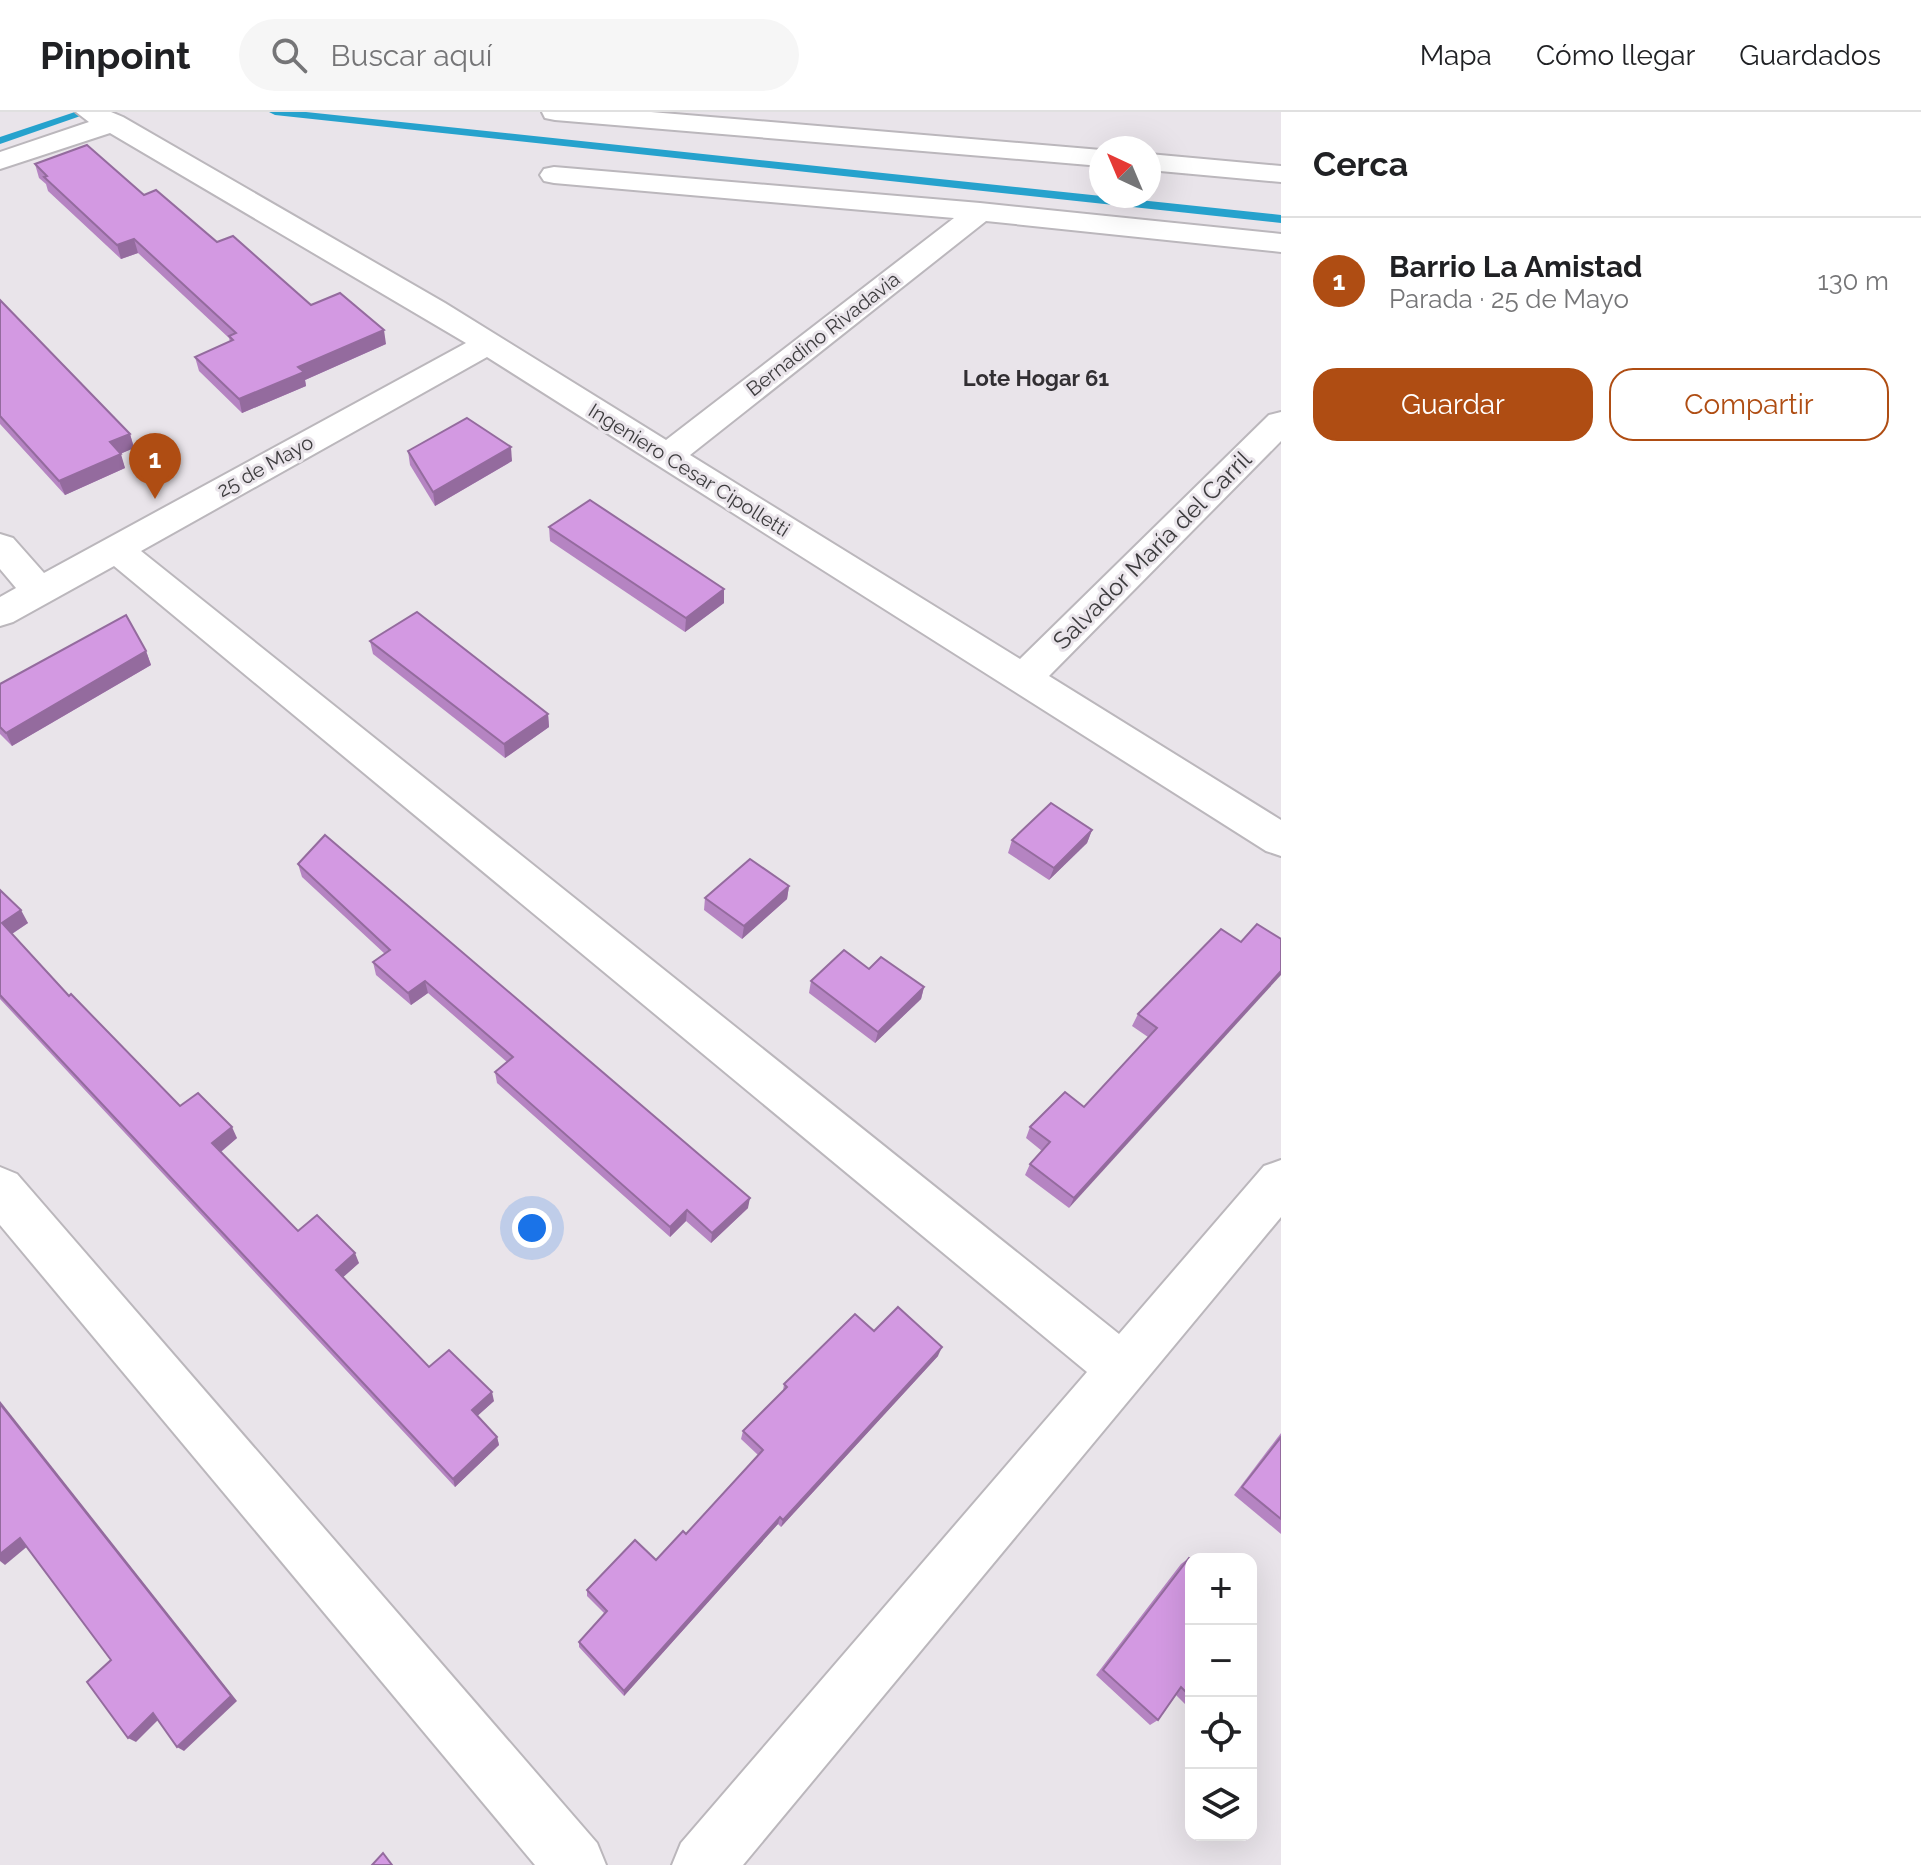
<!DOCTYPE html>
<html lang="es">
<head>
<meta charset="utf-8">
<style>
	body { margin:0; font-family:Raleway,sans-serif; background:#f6f6f6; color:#202124 }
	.controls { position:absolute; right:24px; bottom:24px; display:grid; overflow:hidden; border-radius:16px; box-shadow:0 8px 32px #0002 }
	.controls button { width:72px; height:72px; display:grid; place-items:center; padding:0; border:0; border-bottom:2px solid #e0e0e0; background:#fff; color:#202124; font:40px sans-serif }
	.compass { position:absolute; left:1089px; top:24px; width:72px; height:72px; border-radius:50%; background:#fff; box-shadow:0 8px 32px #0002; rotate:316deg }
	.you { position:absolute; left:532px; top:1116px; width:28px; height:28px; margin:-20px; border:6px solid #fff; border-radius:50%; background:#1a73e8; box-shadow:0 0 0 12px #1a73e833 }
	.badge { display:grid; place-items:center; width:52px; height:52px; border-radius:50%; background:#af4d13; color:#fff; font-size:26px; font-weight:700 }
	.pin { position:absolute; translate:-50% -66px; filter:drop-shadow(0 2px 4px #0008) }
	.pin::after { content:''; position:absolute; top:42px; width:28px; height:24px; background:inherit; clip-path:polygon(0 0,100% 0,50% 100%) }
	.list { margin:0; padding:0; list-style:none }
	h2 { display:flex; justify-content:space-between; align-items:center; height:104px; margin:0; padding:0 32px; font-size:34px }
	h2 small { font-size:26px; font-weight:400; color:#757577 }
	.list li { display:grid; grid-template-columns:52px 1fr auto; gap:24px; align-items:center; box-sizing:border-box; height:128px; padding:0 32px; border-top:2px solid #e0e0e0 }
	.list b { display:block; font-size:30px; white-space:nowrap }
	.list p { margin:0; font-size:26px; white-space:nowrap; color:#757577 }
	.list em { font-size:26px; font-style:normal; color:#757577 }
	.actions { display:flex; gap:16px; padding:24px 32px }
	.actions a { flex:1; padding:18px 0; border:2px solid #af4d13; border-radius:24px; text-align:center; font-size:28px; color:#af4d13 }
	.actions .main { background:#af4d13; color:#fff }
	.icon { flex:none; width:44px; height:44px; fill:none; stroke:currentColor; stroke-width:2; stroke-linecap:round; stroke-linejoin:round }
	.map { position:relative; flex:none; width:1281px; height:1753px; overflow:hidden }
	header { display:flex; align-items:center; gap:48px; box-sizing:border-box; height:112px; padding:0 40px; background:#fff; border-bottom:2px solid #e0e0e0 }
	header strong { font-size:38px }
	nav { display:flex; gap:44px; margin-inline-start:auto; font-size:28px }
	.search { width:560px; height:72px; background:#f6f6f6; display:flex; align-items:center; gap:20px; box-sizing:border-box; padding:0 28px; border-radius:44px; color:#757577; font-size:30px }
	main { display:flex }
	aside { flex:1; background:#fff }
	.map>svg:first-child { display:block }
</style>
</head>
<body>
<header>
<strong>Pinpoint</strong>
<div class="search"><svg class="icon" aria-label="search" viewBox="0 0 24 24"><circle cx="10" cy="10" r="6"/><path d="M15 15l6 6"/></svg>Buscar aquí</div>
<nav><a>Mapa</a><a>Cómo llegar</a><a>Guardados</a></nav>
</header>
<main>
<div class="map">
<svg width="1281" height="1753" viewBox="0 0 1281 1753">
	<rect width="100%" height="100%" fill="#e9e4ea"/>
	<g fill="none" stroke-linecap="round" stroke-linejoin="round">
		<g fill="#26a2cd" fill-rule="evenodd">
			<polygon points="75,0 92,0 0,32 0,25"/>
			<polygon points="269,0 306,0 1281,103 1281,111 275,3"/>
		</g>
		<g stroke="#bbb7bc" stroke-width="4">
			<g id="minor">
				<polygon points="76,0 111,0 123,5 445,191 666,328 954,106 554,71 544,69 540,63 544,57 554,55 980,91 1281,122 1281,140 986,109 690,343 1020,547 1269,303 1281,300 1281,329 1049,564 1281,708 1281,744 1266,739 487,245 141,439 1119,1222 1264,1054 1281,1048 1281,1105 743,1753 672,1753 681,1731 1087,1260 114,454 13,510 0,514 0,485 16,476 0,457 0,422 13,426 44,461 466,231 110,21 0,57 0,40 89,10"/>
				<polygon points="542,0 651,0 1101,38 1101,54 555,8 545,6"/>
				<polygon points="1149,42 1281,54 1281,70 1149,58"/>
				<polygon points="0,1055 17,1062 597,1731 606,1753 535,1753 0,1113"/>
			</g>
		</g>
		<use href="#minor" fill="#fff" fill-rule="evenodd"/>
	</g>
	<g fill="#b584c2">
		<polygon points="35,52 144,83 311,193 386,232 305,268 306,274 242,301 199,259 195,245 230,230 229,226 138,141 121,147 48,79 46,72 39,66"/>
		<polygon points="0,188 130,322 134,336 120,342 125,356 65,383 0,312"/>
		<polygon points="408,339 512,349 435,394 410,353"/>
		<polygon points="549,415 724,477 724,491 685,520 550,429"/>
		<polygon points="370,529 548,602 549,615 505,646 373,542"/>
		<polygon points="146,539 151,553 12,634 0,622 0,572"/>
		<polygon points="1092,718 1087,731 1049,768 1008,741 1012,728"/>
		<polygon points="298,752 748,1096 711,1131 686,1109 670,1125 497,971 495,960 507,950 428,881 411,893 376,863 373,850 385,842 302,765"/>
		<polygon points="789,774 787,787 742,827 704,798 705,786"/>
		<polygon points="0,778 28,811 12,822 69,884 180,994 237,1026 221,1040 298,1119 359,1151 343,1165 429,1255 494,1289 477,1304 497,1325 499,1333 455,1375 0,887"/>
		<polygon points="1241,830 1069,1096 1025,1063 1030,1052 1042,1039 1026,1026 1030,1015 1084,995 1148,925 1132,914 1138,902"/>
		<polygon points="869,857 924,875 921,887 875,931 809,881 811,869"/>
		<polygon points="874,1219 938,1244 781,1415 778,1412 624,1584 579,1535 579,1530 605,1502 587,1484 587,1478 656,1448 686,1422 758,1343 741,1327 743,1319 783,1279 784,1272"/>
		<polygon points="1281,1321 1281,1422 1234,1383"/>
		<polygon points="1189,1446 1191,1447 1191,1598 1176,1583 1158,1608 1150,1613 1096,1563 1181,1452"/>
	</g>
	<g fill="#946b9e">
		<polygon points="134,127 138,141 121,147 117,133"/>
		<polygon points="384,218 386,232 305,268 306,274 242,301 239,287 298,255"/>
		<polygon points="130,322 134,336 115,344 110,330"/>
		<polygon points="511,335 512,349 435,394 433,380"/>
		<polygon points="121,342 125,356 65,383 59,369"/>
		<polygon points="724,477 724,491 685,520 686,506"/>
		<polygon points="146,539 151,553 12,634 6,621"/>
		<polygon points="548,602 549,615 505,646 504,632"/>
		<polygon points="1092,718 1087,731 1049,768 1054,756"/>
		<polygon points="789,774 787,787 742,827 744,814"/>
		<polygon points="21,798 28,811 10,823 2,811"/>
		<polygon points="1281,859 1281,863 1261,885 1069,1096 1074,1086"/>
		<polygon points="425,869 428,881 411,893 408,881"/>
		<polygon points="924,875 921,887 875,931 878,920"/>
		<polygon points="232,1015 237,1026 218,1042 212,1031"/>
		<polygon points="750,1086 748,1096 711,1131 712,1121"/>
		<polygon points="687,1098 686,1109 670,1125 670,1115"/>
		<polygon points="355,1141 359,1151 340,1168 336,1158"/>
		<polygon points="942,1235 938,1244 781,1415 783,1408"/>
		<polygon points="492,1280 494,1289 474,1307 472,1298"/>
		<polygon points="0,1289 237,1589 184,1639 177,1635 0,1292"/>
		<polygon points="497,1325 499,1333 455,1375 453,1367"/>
		<polygon points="780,1405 778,1412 624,1584 624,1579"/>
		<polygon points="20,1426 29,1433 5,1453 0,1449 0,1442"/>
		<polygon points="153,1601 160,1606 136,1630 128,1626"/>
	</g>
	<g fill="#d399e2" stroke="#946b9e" stroke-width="2">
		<polygon points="87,33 144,83 156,78 217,130 233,124 311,193 340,181 384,218 298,255 304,260 239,287 195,245 233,228 229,224 236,221 134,127 117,133 44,65 47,64 35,52"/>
		<polygon points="0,188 130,322 110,330 121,342 59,369 0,304"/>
		<polygon points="467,306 511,335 433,380 408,339"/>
		<polygon points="590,388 724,477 686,506 549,415"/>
		<polygon points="417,500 548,602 504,632 370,529"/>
		<polygon points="126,503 146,539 6,621 0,615 0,572"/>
		<polygon points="1051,691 1092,718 1054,756 1012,728"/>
		<polygon points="325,723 750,1086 712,1121 687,1098 670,1115 495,960 513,945 425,869 408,881 373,850 390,838 298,752"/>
		<polygon points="750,747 789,774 744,814 705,786"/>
		<polygon points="0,778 21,798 2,811 69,884 71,882 180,994 198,981 232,1015 212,1031 298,1119 317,1103 355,1141 336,1158 429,1255 449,1238 492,1280 472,1298 497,1325 453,1367 0,883"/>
		<polygon points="1257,812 1281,827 1281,859 1074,1086 1030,1052 1050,1030 1030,1015 1065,980 1084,995 1157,916 1138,902 1221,817 1241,830"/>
		<polygon points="844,838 869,857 881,845 924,875 878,920 811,869"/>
		<polygon points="898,1195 942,1235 783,1408 780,1405 624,1579 579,1530 607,1499 587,1478 635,1428 656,1448 683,1419 686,1422 763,1338 743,1319 787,1275 784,1272 855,1202 874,1219"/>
		<polygon points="0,1292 231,1584 177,1635 153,1601 128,1626 87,1570 111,1548 20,1426 0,1442"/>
		<polygon points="1281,1325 1281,1407 1242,1375"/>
		<polygon points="1189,1446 1191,1447 1191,1585 1181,1575 1158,1608 1103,1558"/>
		<polygon points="383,1741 392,1753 372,1753"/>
	</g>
	<g text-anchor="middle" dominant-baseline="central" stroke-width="6" stroke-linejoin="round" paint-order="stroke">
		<g font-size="20" fill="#3d3c3e" stroke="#e9e4ea">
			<text transform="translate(823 222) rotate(-38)">Bernadino Rivadavia</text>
			<text transform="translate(265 354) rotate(-29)">25 de Mayo</text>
			<text transform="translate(689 358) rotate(32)">Ingeniero Cesar Cipolletti</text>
		</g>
		<g font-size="22" font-weight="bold" fill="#322f33" stroke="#e9e4ea">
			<text x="1036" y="266">Lote Hogar 61</text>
		</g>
		<g font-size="24" fill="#3d3c3e" stroke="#e9e4ea">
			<text transform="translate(1152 438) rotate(-45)">Salvador María del Carril</text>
		</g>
	</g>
</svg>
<div class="controls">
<button>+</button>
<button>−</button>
<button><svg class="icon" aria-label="locate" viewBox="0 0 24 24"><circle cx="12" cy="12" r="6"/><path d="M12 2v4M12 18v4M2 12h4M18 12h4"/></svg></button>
<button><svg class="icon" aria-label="layers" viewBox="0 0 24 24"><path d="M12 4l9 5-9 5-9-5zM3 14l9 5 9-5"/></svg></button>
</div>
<svg class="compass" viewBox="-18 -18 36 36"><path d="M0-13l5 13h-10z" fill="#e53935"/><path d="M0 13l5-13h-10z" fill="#757577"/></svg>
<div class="you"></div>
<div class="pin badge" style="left:155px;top:387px">1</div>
</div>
<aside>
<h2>Cerca<small></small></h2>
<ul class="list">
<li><span class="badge">1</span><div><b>Barrio La Amistad</b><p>Parada · 25 de Mayo</p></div><em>130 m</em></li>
</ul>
<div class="actions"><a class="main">Guardar</a><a>Compartir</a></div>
</aside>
</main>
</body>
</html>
